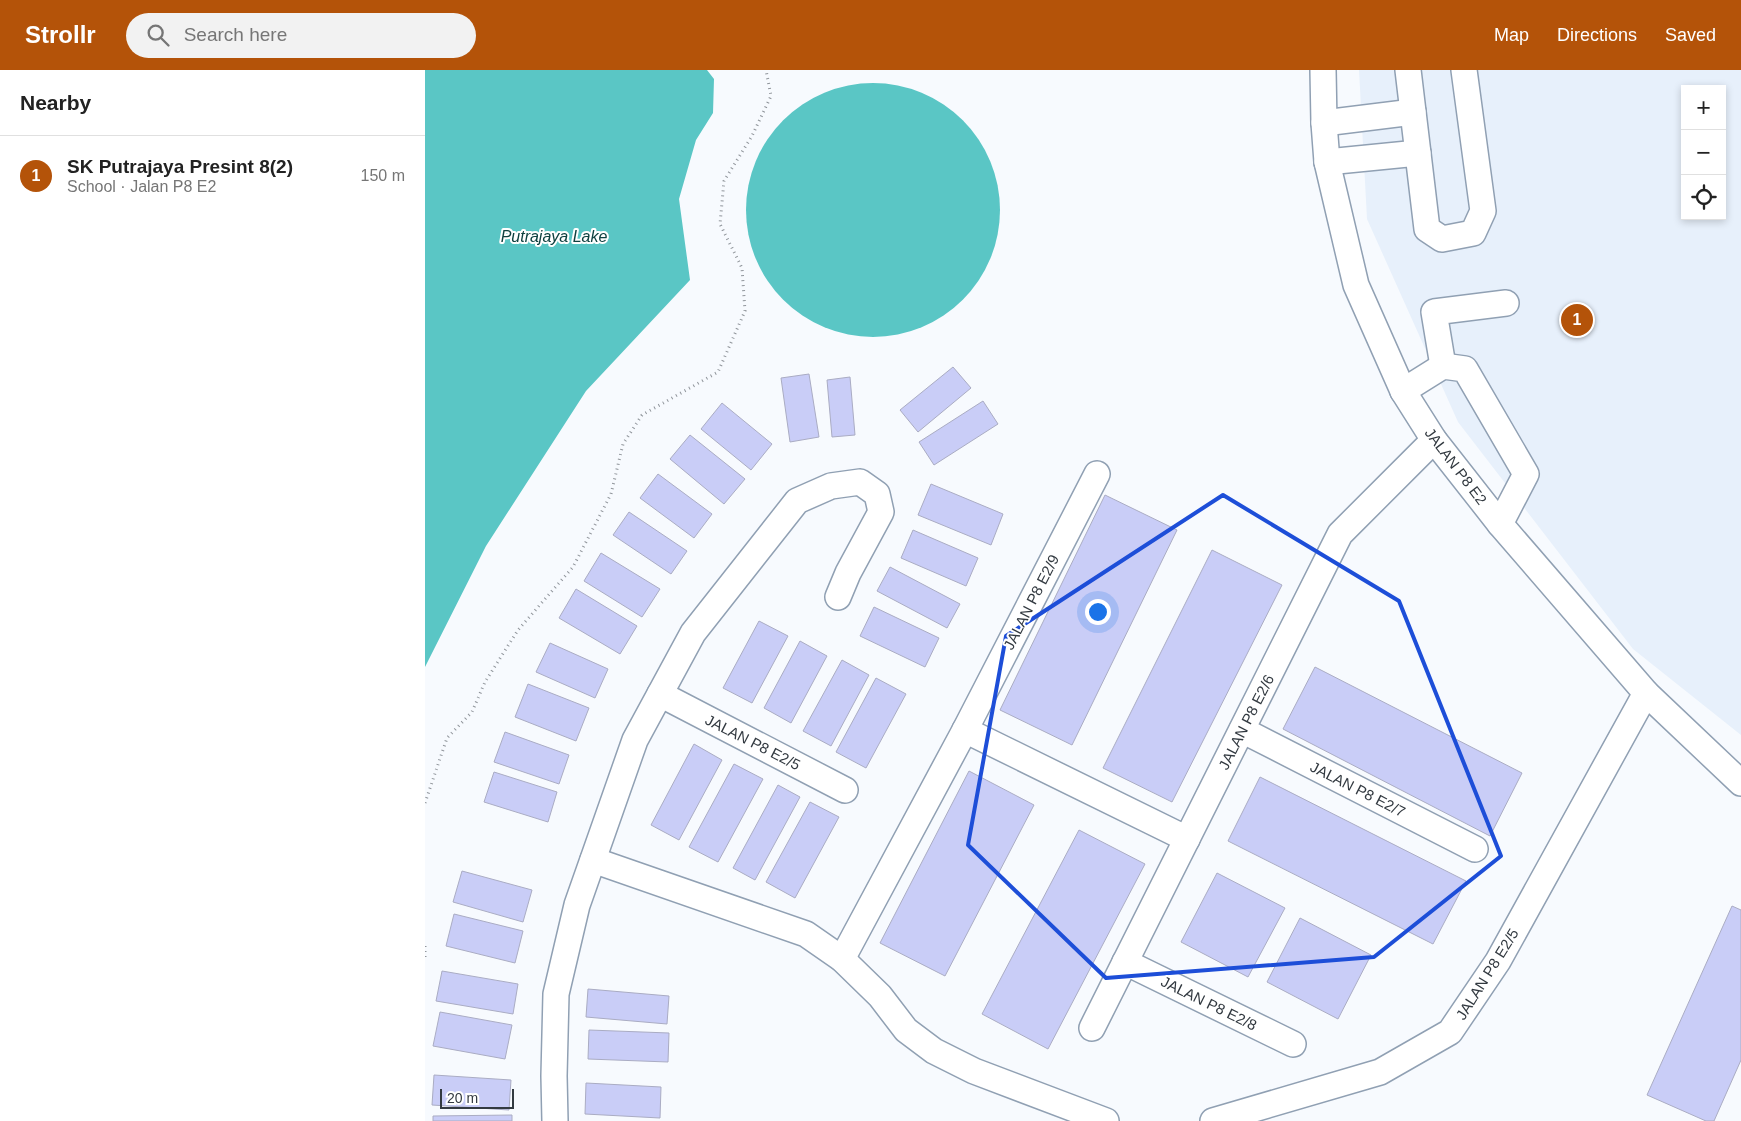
<!DOCTYPE html>
<html lang="en">
<head>
<meta charset="utf-8">
<style>
	body { margin:0; font-family:Helvetica,sans-serif; background:#f2f2f2; color:#222 }
	.controls { position:absolute; right:15px; top:15px; display:grid; overflow:hidden; border-radius:0px; box-shadow:0 2px 8px #0003 }
	.controls button { width:45px; height:45px; display:grid; place-items:center; padding:0; border:0; border-bottom:1px solid #e0e0e0; background:#fff; color:#222; font:25px sans-serif }
	.scale { position:absolute; left:15px; bottom:12px; width:74px; box-sizing:border-box; padding-left:5px; border:2px solid #333a41; border-top:0; font-size:14px; line-height:18px; white-space:nowrap; color:#333a41; -webkit-text-stroke:4px #fff; paint-order:stroke }
	.you { position:absolute; left:672px; top:541px; width:18px; height:18px; margin:-12px; border:4px solid #fff; border-radius:50%; background:#1a73e8; box-shadow:0 0 0 8px #1a73e833 }
	.badge { display:grid; place-items:center; width:32px; height:32px; border-radius:50%; background:#b45309; color:#fff; font-size:16px; font-weight:700 }
	.pin { position:absolute; translate:-50% -50%; border:2px solid #fff; box-shadow:0 1px 5px #0006 }
	.list { margin:0; padding:0; list-style:none }
	h2 { display:flex; justify-content:space-between; align-items:center; height:65px; margin:0; padding:0 20px; font-size:21px }
	h2 small { font-size:16px; font-weight:400; color:#767676 }
	.list li { display:grid; grid-template-columns:32px 1fr auto; gap:15px; align-items:center; box-sizing:border-box; height:80px; padding:0 20px; border-top:1px solid #e0e0e0 }
	.list b { display:block; font-size:19px; white-space:nowrap }
	.list p { margin:0; font-size:16px; white-space:nowrap; color:#767676 }
	.list em { font-size:16px; font-style:normal; color:#767676 }
	.icon { flex:none; width:28px; height:28px; fill:none; stroke:currentColor; stroke-width:2; stroke-linecap:round; stroke-linejoin:round }
	.map { position:relative; flex:none; width:1316px; height:1051px; overflow:hidden }
	header { display:flex; align-items:center; gap:30px; box-sizing:border-box; height:70px; padding:0 25px; background:#b45309; color:#fff }
	header strong { font-size:24px }
	nav { display:flex; gap:28px; margin-inline-start:auto; font-size:18px }
	.search { width:350px; height:45px; background:#f2f2f2; display:flex; align-items:center; gap:12px; box-sizing:border-box; padding:0 18px; border-radius:28px; color:#767676; font-size:19px }
	main { display:flex }
	aside { flex:1; background:#fff }
	.map>svg:first-child { display:block }
</style>
</head>
<body>
<header>
<strong>Strollr</strong>
<div class="search"><svg class="icon" aria-label="search" viewBox="0 0 24 24"><circle cx="10" cy="10" r="6"/><path d="M15 15l6 6"/></svg>Search here</div>
<nav><a>Map</a><a>Directions</a><a>Saved</a></nav>
</header>
<main>
<aside>
<h2>Nearby<small></small></h2>
<ul class="list">
<li><span class="badge">1</span><div><b>SK Putrajaya Presint 8(2)</b><p>School · Jalan P8 E2</p></div><em>150 m</em></li>
</ul>
</aside>
<div class="map">
<svg width="1316" height="1051" viewBox="0 0 1316 1051">
	<rect width="100%" height="100%" fill="#f7fafe"/>
	<path fill="#e7f0fb" fill-rule="evenodd" d="M934 0H1316V665L1208 579 1033 352 942 149ZM1260 19H1297V146H1260Z"/>
	<g fill="#5ac6c5">
		<polygon points="0,0 282,0 289,9 288,43 271,70 254,129 265,210 161,321 61,476 0,597"/>
		<circle cx="448" cy="140" r="127"/>
	</g>
	<g fill="#c9cdf7" stroke="#aaacc3">
		<polygon points="528,297 546,318 493,362 475,340"/>
		<polygon points="384,304 394,367 365,372 356,308"/>
		<polygon points="425,307 430,365 407,367 402,310"/>
		<polygon points="558,331 573,354 509,395 494,372"/>
		<polygon points="297,333 347,374 326,400 276,359"/>
		<polygon points="265,365 320,409 299,434 245,389"/>
		<polygon points="233,404 287,444 269,468 215,428"/>
		<polygon points="506,414 578,444 566,475 493,445"/>
		<polygon points="680,425 752,460 647,675 575,640"/>
		<polygon points="204,442 262,481 246,504 188,465"/>
		<polygon points="488,460 553,488 541,516 476,488"/>
		<polygon points="787,480 857,515 747,732 678,698"/>
		<polygon points="176,483 235,519 217,547 159,511"/>
		<polygon points="465,497 535,534 522,558 452,521"/>
		<polygon points="151,519 212,556 195,584 134,548"/>
		<polygon points="449,537 514,568 500,597 435,566"/>
		<polygon points="334,551 363,566 327,633 298,618"/>
		<polygon points="375,571 402,586 366,653 339,638"/>
		<polygon points="125,573 183,599 170,628 111,602"/>
		<polygon points="417,590 444,605 406,676 378,661"/>
		<polygon points="890,597 1097,703 1065,766 858,659"/>
		<polygon points="451,608 481,624 441,698 411,682"/>
		<polygon points="103,614 164,638 151,671 90,647"/>
		<polygon points="80,662 144,685 134,714 69,692"/>
		<polygon points="269,674 297,690 254,770 226,755"/>
		<polygon points="309,694 338,709 293,792 264,777"/>
		<polygon points="544,701 609,735 520,906 455,873"/>
		<polygon points="69,702 132,722 123,752 59,732"/>
		<polygon points="835,707 1041,811 1008,874 803,771"/>
		<polygon points="353,715 375,727 330,810 308,798"/>
		<polygon points="385,732 414,747 370,828 341,812"/>
		<polygon points="654,760 720,794 623,979 557,944"/>
		<polygon points="37,801 107,820 98,852 28,832"/>
		<polygon points="792,803 860,838 823,907 756,872"/>
		<polygon points="1307,836 1316,840 1316,990 1289,1051 1281,1051 1222,1025"/>
		<polygon points="29,844 98,861 90,893 21,876"/>
		<polygon points="875,848 946,885 913,949 842,912"/>
		<polygon points="17,901 93,914 88,944 11,931"/>
		<polygon points="163,919 244,926 242,954 161,947"/>
		<polygon points="15,942 87,955 80,989 8,976"/>
		<polygon points="164,960 244,963 243,992 163,989"/>
		<polygon points="9,1005 86,1010 84,1040 7,1035"/>
		<polygon points="161,1013 236,1017 235,1048 160,1044"/>
		<polygon points="87,1045 87,1051 8,1051 8,1046"/>
	</g>
	<g fill="none" stroke-linecap="round" stroke-linejoin="round">
		<g stroke="#90a0b3" stroke-width="28">
			<g id="minor">
				<polyline points="898,0 899,53 902,92 931,215 978,321 1009,370 1075,454 1221,623 1316,713"/>
				<polyline points="983,0 1002,159 1017,169 1048,163 1058,141 1039,0"/>
				<polyline points="899,53 988,42"/>
				<polyline points="902,92 993,83"/>
				<polyline points="1018,296 1009,242 1081,233"/>
				<polyline points="978,321 1018,296 1040,299 1101,404 1075,454"/>
				<polyline points="235,624 420,720"/>
				<polyline points="540,660 762,769"/>
				<polyline points="817,660 1050,779"/>
				<polyline points="168,790 381,864 417,889 455,926 481,960 509,981 549,1001 681,1051"/>
				<polyline points="417,889 540,660 672,404"/>
				<polyline points="700,892 868,974"/>
				<polyline points="667,958 915,464 1009,370"/>
				<polyline points="130,1051 129,1006 131,924 152,835 210,670 268,563 372,431 406,416 435,412 452,424 456,442 423,503 413,527"/>
				<polyline points="788,1051 955,1002 1025,962 1073,891 1221,623"/>
			</g>
		</g>
		<g stroke="#90959b" stroke-width="3" stroke-dasharray="1 4" stroke-linecap="butt">
			<polyline points="0,733 22,668 47,642 60,612 93,560 148,497 186,424 198,374 217,345 293,302 320,241 317,198 295,154 299,111 327,66 346,26 341,0"/>
			<polyline points="0,876 0,887"/>
		</g>
		<use href="#minor" stroke="#fff" stroke-width="25"/>
	</g>
	<path fill="none" stroke="#1d4ed8" stroke-width="4" stroke-linejoin="round" d="M798 425 974 531 1076 786 949 887 681 908 543 775 581 566Z"/>
	<g text-anchor="middle" dominant-baseline="central" stroke-width="4" stroke-linejoin="round" paint-order="stroke">
		<g font-size="15" fill="#333a41" stroke="#fff">
			<text transform="translate(1031 396) rotate(53)">JALAN P8 E2</text>
			<text transform="translate(606 532) rotate(-63)">JALAN P8 E2/9</text>
			<text transform="translate(821 652) rotate(-63)">JALAN P8 E2/6</text>
			<text transform="translate(328 672) rotate(27)">JALAN P8 E2/5</text>
			<text transform="translate(933 719) rotate(27)">JALAN P8 E2/7</text>
			<text transform="translate(1062 904) rotate(-58)">JALAN P8 E2/5</text>
			<text transform="translate(784 933) rotate(26)">JALAN P8 E2/8</text>
		</g>
		<g font-size="16" font-style="italic" fill="#0e4140" stroke="#fff">
			<text x="129" y="166">Putrajaya Lake</text>
		</g>
	</g>
</svg>
<div class="controls">
<button>+</button>
<button>−</button>
<button><svg class="icon" aria-label="locate" viewBox="0 0 24 24"><circle cx="12" cy="12" r="6"/><path d="M12 2v4M12 18v4M2 12h4M18 12h4"/></svg></button>
</div>
<div class="scale">20 m</div>
<div class="you"></div>
<div class="pin badge" style="left:1152px;top:250px">1</div>
</div>
</main>
</body>
</html>
